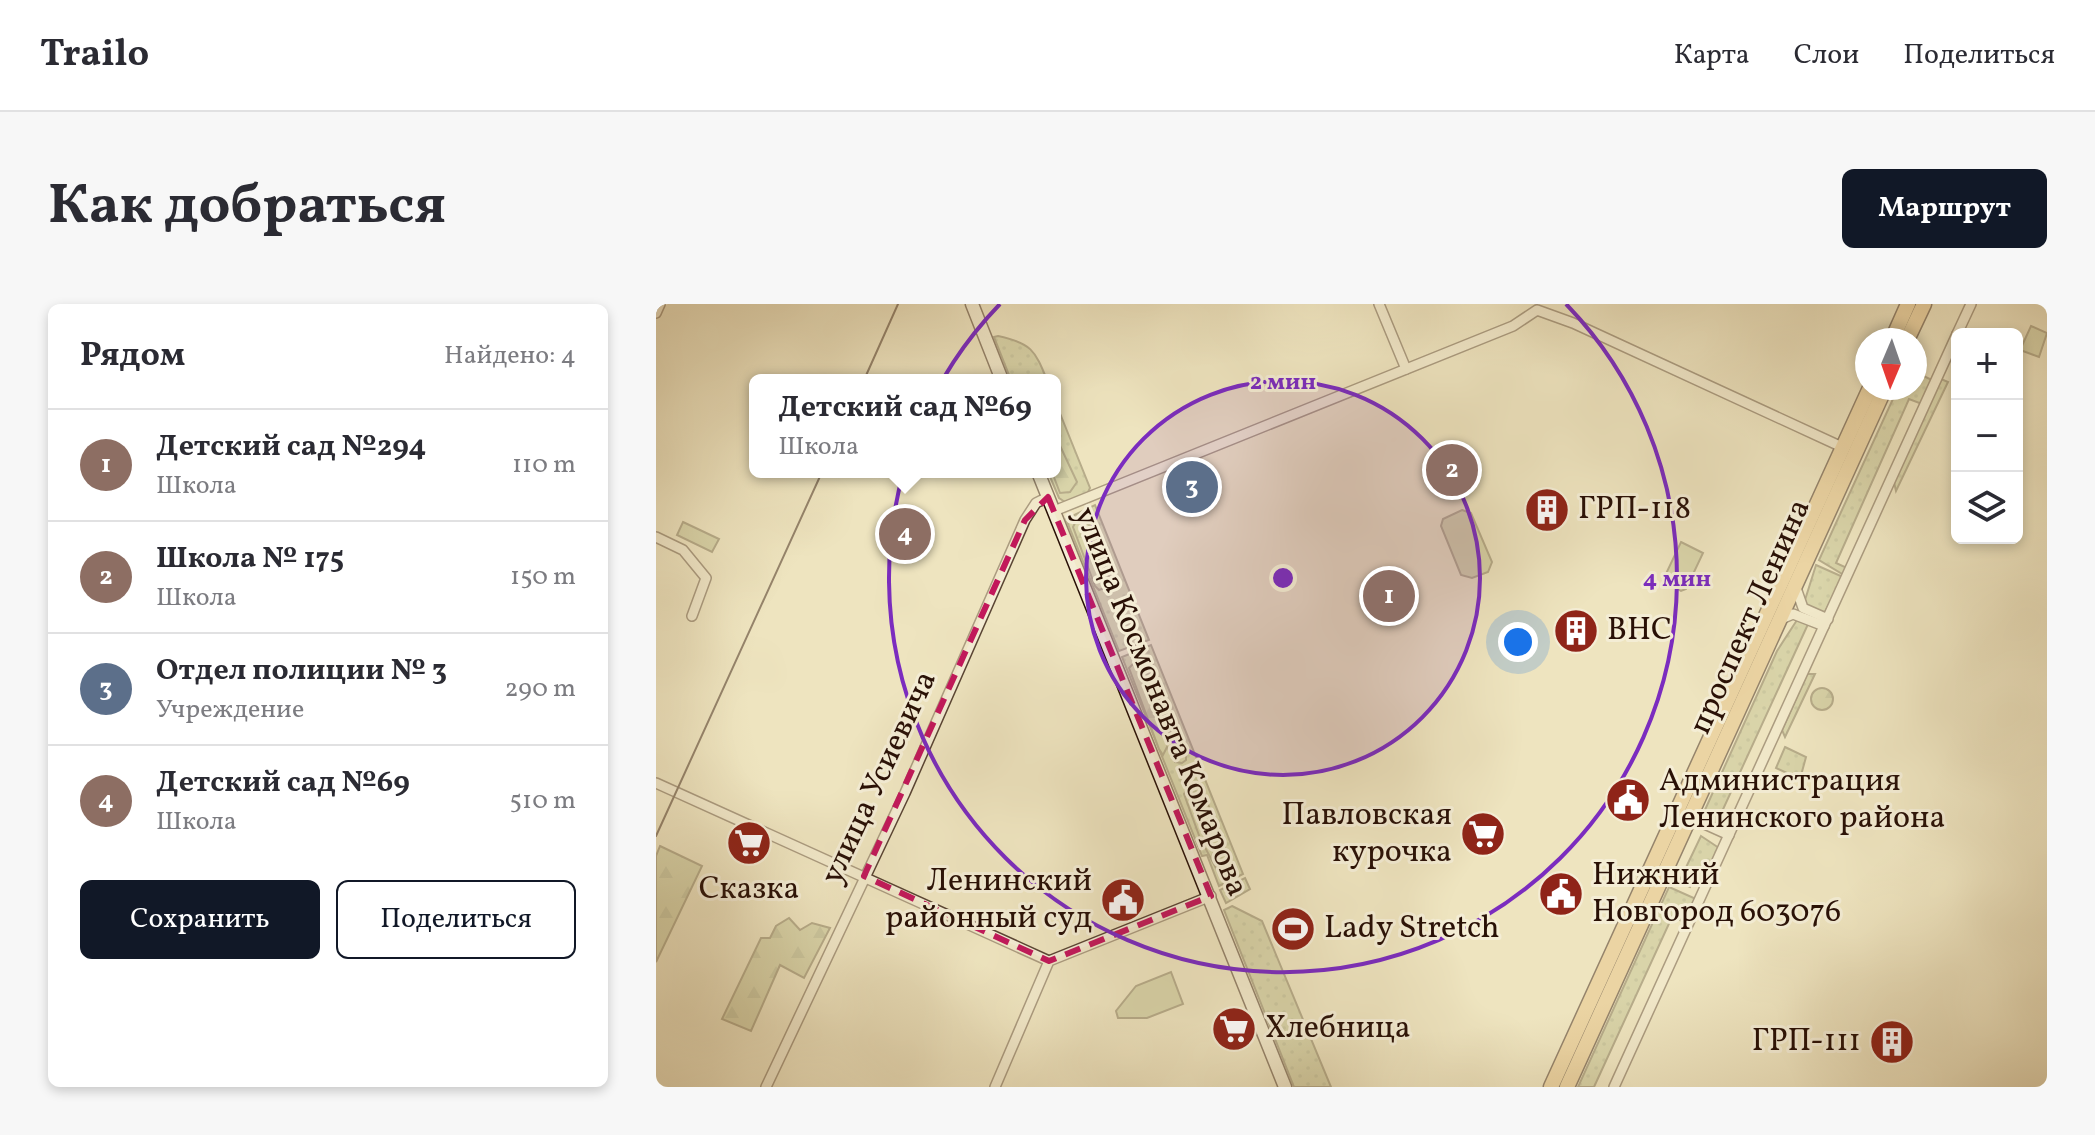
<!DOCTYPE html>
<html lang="ru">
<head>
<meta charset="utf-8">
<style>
	body { margin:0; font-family:Vollkorn,serif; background:#f7f7f7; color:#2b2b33 }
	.controls { position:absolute; right:24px; top:24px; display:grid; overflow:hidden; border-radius:12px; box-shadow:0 4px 12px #0003 }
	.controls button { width:72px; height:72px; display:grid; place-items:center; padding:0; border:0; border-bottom:2px solid #e1e1e2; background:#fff; color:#2b2b33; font:40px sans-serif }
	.compass { position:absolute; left:1199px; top:24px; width:72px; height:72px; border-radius:50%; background:#fff; box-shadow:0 4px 12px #0003; rotate:182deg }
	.you { position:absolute; left:862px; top:338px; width:28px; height:28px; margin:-20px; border:6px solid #fff; border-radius:50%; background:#1a73e8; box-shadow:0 0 0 12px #1a73e833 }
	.badge { display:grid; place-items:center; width:52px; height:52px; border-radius:50%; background:#111827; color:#fff; font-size:26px; font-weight:700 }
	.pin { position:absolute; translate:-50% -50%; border:4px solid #fff; box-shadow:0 2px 8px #0006 }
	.popup { position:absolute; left:93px; top:70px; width:312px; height:104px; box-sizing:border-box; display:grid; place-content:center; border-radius:12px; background:#fff; filter:drop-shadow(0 2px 6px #0005); font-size:26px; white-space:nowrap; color:#7c7c81 }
	.popup b { font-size:30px; color:#2b2b33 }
	.popup::after { content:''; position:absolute; left:50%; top:100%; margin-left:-16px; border:16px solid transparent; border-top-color:#fff }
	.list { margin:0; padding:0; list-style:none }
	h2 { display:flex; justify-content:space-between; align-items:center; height:104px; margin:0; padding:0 32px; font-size:34px }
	h2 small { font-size:26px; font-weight:400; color:#7c7c81 }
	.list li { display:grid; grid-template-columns:52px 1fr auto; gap:24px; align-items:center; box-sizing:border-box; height:112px; padding:0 32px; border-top:2px solid #e1e1e2 }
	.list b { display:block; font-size:30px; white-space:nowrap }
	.list p { margin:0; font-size:26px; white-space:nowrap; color:#7c7c81 }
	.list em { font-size:26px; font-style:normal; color:#7c7c81 }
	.actions { display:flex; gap:16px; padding:24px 32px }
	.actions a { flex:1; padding:18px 0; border:2px solid #111827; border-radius:12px; text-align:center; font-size:28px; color:#111827 }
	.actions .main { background:#111827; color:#fff }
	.icon { flex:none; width:44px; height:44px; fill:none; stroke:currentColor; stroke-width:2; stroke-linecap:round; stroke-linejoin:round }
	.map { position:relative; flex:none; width:1391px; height:783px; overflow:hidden; border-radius:12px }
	header { display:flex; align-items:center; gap:48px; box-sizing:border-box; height:112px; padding:0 40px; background:#fff; border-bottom:2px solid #e1e1e2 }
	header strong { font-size:38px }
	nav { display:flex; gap:44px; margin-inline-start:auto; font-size:28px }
	.intro { display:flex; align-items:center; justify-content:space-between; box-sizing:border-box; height:192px; padding:0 48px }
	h1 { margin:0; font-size:56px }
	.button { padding:20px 36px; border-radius:12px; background:#111827; color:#fff; font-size:28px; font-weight:700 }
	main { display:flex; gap:48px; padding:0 48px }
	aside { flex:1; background:#fff; border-radius:12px; box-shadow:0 4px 12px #0003 }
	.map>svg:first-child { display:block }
</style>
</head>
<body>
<header>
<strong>Trailo</strong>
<nav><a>Карта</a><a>Слои</a><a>Поделиться</a></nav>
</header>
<div class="intro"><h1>Как добраться</h1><a class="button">Маршрут</a></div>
<main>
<aside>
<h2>Рядом<small>Найдено: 4</small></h2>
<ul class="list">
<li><span class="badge" style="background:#8d6e63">1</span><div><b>Детский сад №294</b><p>Школа</p></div><em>110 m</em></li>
<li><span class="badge" style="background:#8d6e63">2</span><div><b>Школа № 175</b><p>Школа</p></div><em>150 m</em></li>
<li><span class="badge" style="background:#5c6f8a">3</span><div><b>Отдел полиции № 3</b><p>Учреждение</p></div><em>290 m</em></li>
<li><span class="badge" style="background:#8d6e63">4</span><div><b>Детский сад №69</b><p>Школа</p></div><em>510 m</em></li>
</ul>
<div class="actions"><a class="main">Сохранить</a><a>Поделиться</a></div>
</aside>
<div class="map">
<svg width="1391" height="783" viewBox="0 0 1391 783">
	<defs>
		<pattern id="grass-dots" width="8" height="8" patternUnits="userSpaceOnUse" patternTransform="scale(2)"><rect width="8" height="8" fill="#bec28f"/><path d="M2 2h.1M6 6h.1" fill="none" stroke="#a3a67a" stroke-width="1.8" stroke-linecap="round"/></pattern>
		<pattern id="forest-firs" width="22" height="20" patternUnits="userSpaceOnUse" patternTransform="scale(2)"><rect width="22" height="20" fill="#bec28f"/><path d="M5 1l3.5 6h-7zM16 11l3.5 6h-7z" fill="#a3a67a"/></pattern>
	</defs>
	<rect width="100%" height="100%" fill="#eee4bf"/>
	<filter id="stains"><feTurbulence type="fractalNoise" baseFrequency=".0025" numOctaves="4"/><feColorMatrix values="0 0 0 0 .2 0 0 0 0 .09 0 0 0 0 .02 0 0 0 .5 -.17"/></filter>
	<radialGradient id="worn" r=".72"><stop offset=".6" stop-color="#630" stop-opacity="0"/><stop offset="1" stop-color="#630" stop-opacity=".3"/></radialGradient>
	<g fill="url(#grass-dots)" stroke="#74694a" stroke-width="2">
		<path d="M342 32C375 39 379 46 391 76H355L338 33Z"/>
		<polygon points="1259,68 1276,76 1266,100 1253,95 1180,259 1191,264 1188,271 1163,256 1242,84 1259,84"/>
		<polygon points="1285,75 1292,78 1240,187 1238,178"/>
		<polygon points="399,97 434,184 431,190 409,198 403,194 392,168 399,168"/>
		<polygon points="439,201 493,336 463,347 410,215"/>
		<polygon points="1160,261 1187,273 1168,310 1151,303 1149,296"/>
		<polygon points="1141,316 1153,318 1063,514 1074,520 1069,523 1053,516 1048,508 1121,347"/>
		<polygon points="495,341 587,570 563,582 551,551 546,552 466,353"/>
		<polygon points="1151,370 1159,370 1129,433 1126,426"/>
		<polygon points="1129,443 1150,453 1144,475 1120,464"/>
		<polygon points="1045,532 1063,544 1043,581 1037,578 1034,583 1023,578"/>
		<polygon points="589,574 594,585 570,599 564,586"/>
		<polygon points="1013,583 1040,595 1029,618 1016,613 938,783 922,783"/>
		<polygon points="576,602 606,617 675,783 638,783 568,606"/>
	</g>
	<g fill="url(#forest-firs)" stroke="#74694a" stroke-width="2">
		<polygon points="399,131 421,178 414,188 404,189 396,168 399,168"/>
		<polygon points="427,216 437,224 435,248 453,267 451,283 443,286 439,282 417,223 420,217"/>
		<polygon points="494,354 530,448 530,456 526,459 519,458 511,443 507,451 503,445 473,364 479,358"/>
		<circle cx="1166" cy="395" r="11"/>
		<polygon points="540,483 546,485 575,559 571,567 561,566 544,534 528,490 532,484"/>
		<polygon points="4,542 46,562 0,658 0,552"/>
		<polygon points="133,614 144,626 156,619 174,624 148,674 124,661 95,727 66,715 105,634 114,634 120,622"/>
	</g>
	<g fill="#bec28f" stroke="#74694a" stroke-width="2">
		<polygon points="1375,22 1391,29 1383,53 1364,46"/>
		<polygon points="806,206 815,209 836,258 832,268 816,274 805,271 785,222 787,215"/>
		<polygon points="27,218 63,235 56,248 21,231"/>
		<polygon points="1025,238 1047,249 1030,285 1025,287 1007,276"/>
		<polygon points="515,668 527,700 491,714 462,714 460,707 480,682"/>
	</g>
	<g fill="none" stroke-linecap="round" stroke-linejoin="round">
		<g stroke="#5a4534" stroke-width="12">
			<g id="street">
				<polyline points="723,0 750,65"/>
				<polyline points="0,9 4,0"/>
				<polyline points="1301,30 1315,0"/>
				<polyline points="398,207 857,22 881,6 917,19 1186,143"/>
				<polyline points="0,233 27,246 50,274 36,312"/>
				<polyline points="1140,284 1147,304 1172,315"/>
				<polyline points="1125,315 1137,310 1168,322"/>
				<polyline points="0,479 393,657"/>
				<polyline points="1035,514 1073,531"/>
				<polyline points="110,783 249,489 369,216 380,199 392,193"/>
				<polyline points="339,783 393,657 555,592"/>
				<polyline points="958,783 1301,30"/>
			</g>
		</g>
		<g stroke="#291006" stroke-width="15">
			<g id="secondary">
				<polyline points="316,0 346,76"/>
				<polyline points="382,168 629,783"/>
			</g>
		</g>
		<g stroke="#291006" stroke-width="17">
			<g id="primary">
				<polyline points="1236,36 1252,0"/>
				<polyline points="1251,36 1268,0"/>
				<polyline points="895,783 1214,84"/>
				<polyline points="911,783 1229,84"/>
			</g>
		</g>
		<use href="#street" stroke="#f4edd5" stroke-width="9"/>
		<use href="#secondary" stroke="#f4edd5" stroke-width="12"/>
		<use href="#primary" stroke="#e7c280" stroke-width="14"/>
		<g stroke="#291006" stroke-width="2">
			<polyline points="208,76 242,0"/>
			<polyline points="0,532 166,168"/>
		</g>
	</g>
	<path d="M0 0H1391V783H0ZM392 193 555 592 393 657 208 572 369 216Z" fill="#eee4bf" fill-opacity=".55" fill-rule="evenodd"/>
	<path fill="none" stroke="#c2185b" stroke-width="6" stroke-dasharray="16 10" stroke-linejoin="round" d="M392 193 555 592 393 657 208 572 369 216Z"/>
	<circle cx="627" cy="274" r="197" fill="#7b2cbf" fill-opacity=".12"/>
	<g fill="none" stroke="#7b2cbf" stroke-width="4">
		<circle cx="627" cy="274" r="197"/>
		<path d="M910 0A394 394 0 1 1 344 0"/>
	</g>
	<defs>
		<g id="building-disc" transform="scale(2.3)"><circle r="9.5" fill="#8f2418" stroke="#f4edd5"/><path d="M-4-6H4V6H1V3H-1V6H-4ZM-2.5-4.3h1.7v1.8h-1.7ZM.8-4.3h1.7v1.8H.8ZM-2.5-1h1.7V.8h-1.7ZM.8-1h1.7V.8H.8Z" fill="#fff"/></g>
		<g id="civic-disc" transform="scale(2.3)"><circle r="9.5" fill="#8f2418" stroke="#f4edd5"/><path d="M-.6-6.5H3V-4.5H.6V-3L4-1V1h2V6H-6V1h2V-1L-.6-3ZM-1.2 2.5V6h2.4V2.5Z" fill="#fff"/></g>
		<g id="supermarket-disc" transform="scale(2.3)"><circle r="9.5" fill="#8f2418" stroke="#f4edd5"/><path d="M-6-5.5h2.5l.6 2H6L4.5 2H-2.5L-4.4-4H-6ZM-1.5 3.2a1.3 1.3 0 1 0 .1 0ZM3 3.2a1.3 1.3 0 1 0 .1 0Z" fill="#fff"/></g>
		<g id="stadium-disc" transform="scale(2.3)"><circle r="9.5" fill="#8f2418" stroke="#f4edd5"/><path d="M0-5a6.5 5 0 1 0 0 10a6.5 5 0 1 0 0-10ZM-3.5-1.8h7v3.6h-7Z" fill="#fff"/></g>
	</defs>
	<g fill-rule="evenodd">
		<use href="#building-disc" x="891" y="206"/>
		<use href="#building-disc" x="920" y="327"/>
		<use href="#civic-disc" x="972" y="496"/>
		<use href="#supermarket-disc" x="827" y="530"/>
		<use href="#supermarket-disc" x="93" y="539"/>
		<use href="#civic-disc" x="905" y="590"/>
		<use href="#civic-disc" x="467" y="596"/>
		<use href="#stadium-disc" x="637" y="625"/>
		<use href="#supermarket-disc" x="578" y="725"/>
		<use href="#building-disc" x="1236" y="738"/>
	</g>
	<g text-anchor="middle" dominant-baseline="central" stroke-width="6" stroke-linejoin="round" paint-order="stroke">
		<g font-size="32" fill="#291006" stroke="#f4edd5" text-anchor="start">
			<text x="922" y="206">ГРП-118</text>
			<text x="951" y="327">ВНС</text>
			<text x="1003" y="478">Администрация<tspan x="1003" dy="37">Ленинского района</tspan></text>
			<text x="796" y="512" text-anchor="end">Павловская<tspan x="796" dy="37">курочка</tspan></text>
			<text x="936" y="572">Нижний<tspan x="936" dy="37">Новгород 603076</tspan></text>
			<text x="436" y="578" text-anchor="end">Ленинский<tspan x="436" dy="37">районный суд</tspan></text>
			<text x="93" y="586" text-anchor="middle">Сказка</text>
			<text x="668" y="625">Lady Stretch</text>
			<text x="609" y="725">Хлебница</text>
			<text x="1205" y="738" text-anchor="end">ГРП-111</text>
		</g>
		<g font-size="32" fill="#291006" stroke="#f4edd5">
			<text transform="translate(1095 313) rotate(-66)">проспект Ленина</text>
			<text transform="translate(504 398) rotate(68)">улица Космонавта Комарова</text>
			<text transform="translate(224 474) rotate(-65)">улица Усиевича</text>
		</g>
	</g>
	<circle cx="627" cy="274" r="12" fill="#7b2cbf" stroke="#f4edd5" stroke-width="4"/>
	<g font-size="24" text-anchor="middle" font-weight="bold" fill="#7b2cbf" stroke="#f4edd5" stroke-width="6" stroke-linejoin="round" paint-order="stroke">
		<text x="627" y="85">2 мин</text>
		<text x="1021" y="282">4 мин</text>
	</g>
	<rect width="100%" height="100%" filter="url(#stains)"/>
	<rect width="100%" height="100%" fill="url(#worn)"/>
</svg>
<div class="controls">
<button>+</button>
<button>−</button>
<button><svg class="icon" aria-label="layers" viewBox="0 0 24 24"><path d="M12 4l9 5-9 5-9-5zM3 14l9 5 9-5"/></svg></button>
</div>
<svg class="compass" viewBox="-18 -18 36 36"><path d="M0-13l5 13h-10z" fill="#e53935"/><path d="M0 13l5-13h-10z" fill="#7c7c81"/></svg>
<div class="you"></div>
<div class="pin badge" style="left:733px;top:292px;background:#8d6e63">1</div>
<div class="pin badge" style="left:796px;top:166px;background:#8d6e63">2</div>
<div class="pin badge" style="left:536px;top:183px;background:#5c6f8a">3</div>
<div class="pin badge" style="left:249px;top:230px;background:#8d6e63">4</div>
<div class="popup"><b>Детский сад №69</b>Школа</div>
</div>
</main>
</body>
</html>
